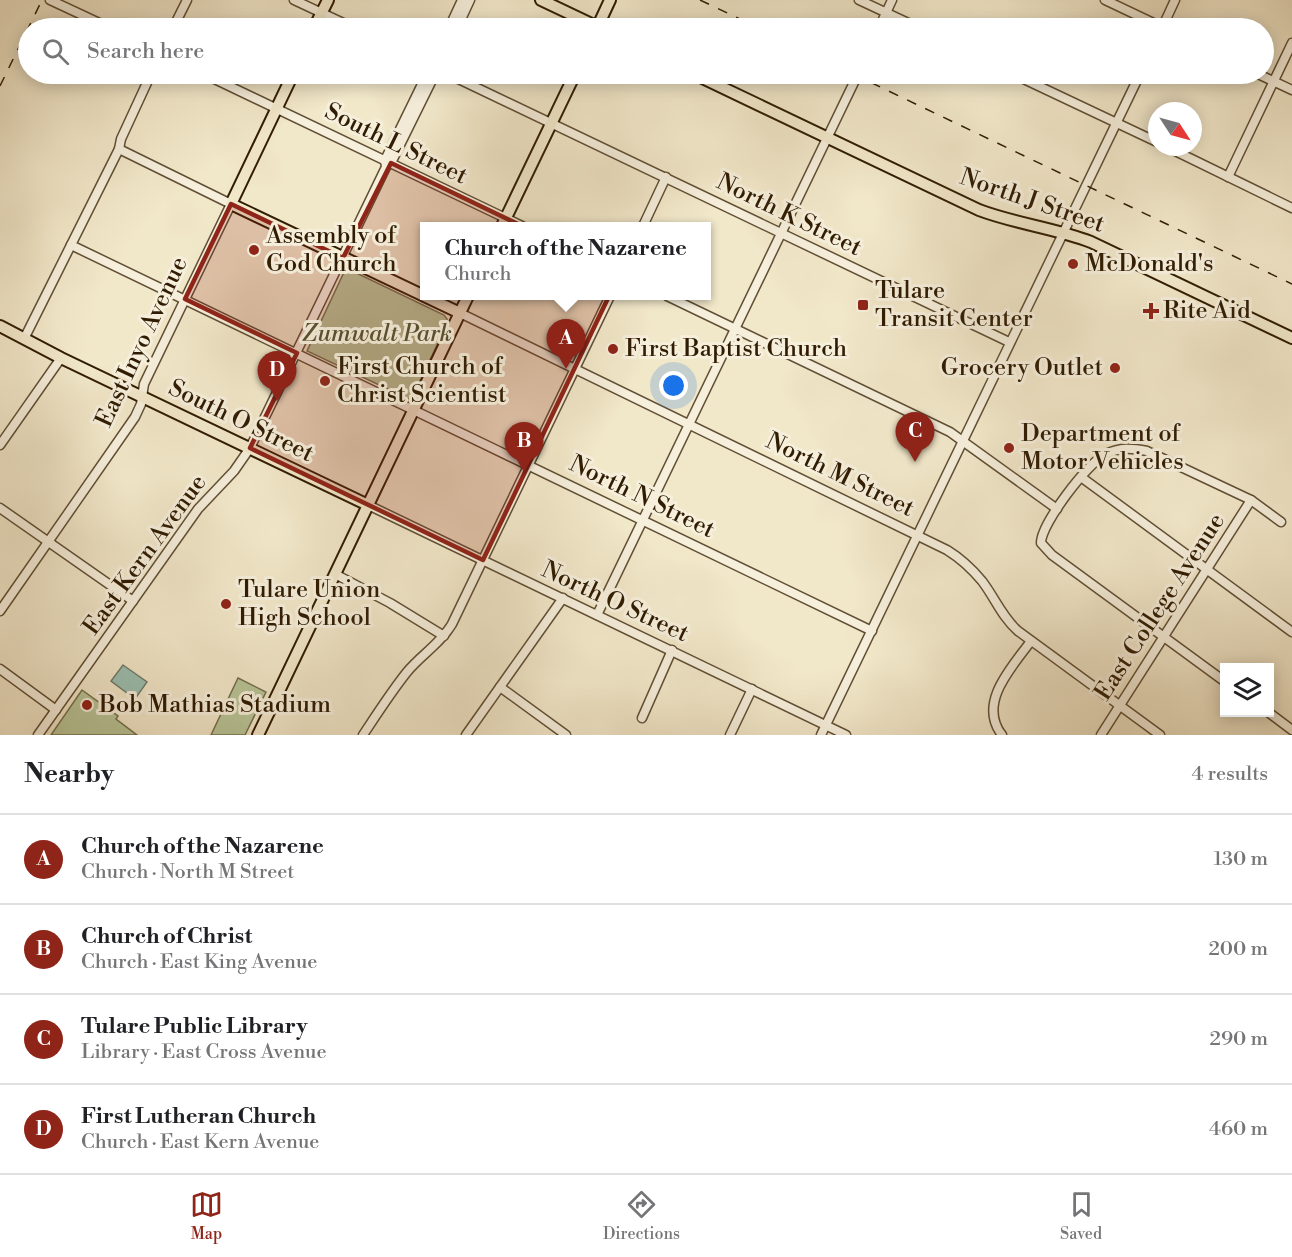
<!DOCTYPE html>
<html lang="en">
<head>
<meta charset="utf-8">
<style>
	body { margin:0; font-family:"Libre Bodoni",serif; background:#f2f2f2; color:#202124 }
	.controls { position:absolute; right:18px; bottom:18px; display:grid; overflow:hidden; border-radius:0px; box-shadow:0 3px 15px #0003 }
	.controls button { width:54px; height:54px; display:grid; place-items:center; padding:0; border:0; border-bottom:2px solid #e0e0e0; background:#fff; color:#202124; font:30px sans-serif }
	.compass { position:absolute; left:1148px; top:102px; width:54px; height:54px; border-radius:50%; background:#fff; box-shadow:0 3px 15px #0003; rotate:126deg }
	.you { position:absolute; left:674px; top:386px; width:21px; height:21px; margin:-15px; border:4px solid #fff; border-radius:50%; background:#1a73e8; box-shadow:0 0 0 9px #1a73e833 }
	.badge { display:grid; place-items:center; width:39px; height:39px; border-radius:50%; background:#8f2418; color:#fff; font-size:20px; font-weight:700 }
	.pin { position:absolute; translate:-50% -50px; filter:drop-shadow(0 2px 3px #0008) }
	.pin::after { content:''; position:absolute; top:32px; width:21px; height:18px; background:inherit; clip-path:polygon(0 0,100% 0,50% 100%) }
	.popup { position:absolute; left:420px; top:222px; width:291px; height:78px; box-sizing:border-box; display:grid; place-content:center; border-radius:0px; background:#fff; filter:drop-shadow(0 2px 4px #0005); font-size:20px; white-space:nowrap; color:#757577 }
	.popup b { font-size:22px; color:#202124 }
	.popup::after { content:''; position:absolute; left:50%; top:100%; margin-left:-12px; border:12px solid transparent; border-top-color:#fff }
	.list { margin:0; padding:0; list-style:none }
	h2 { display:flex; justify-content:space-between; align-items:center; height:78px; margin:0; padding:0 24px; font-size:26px }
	h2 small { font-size:20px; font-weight:400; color:#757577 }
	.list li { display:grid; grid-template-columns:39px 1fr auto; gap:18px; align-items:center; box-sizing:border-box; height:90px; padding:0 24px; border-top:2px solid #e0e0e0 }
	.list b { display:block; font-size:22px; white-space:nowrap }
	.list p { margin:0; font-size:20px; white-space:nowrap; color:#757577 }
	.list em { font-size:20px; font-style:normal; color:#757577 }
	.icon { flex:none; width:33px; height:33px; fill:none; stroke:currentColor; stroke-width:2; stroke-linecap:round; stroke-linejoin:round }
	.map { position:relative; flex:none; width:1292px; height:735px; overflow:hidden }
	.search { position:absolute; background:#fff; box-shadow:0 3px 15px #0003; left:18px; right:18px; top:18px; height:66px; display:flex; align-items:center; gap:15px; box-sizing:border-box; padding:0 21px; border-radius:33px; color:#757577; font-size:22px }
	.sheet { height:438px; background:#fff }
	nav { display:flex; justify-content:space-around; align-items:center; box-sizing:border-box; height:84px; border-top:2px solid #e0e0e0; background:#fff; font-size:16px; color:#757577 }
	nav a { display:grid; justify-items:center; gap:3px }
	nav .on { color:#8f2418 }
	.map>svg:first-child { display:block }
</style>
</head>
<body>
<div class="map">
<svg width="1292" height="735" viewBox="0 0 1292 735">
	<rect width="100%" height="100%" fill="#f1e7c9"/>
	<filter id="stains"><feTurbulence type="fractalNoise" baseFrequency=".00333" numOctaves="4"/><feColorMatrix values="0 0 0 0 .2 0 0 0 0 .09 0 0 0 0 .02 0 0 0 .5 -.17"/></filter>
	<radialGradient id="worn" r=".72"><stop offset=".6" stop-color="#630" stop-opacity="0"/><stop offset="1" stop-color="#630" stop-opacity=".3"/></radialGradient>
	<g fill="#b8c598" stroke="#74704d" stroke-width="1.5">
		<polygon points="346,268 444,315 447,319 447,324 411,400 307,351"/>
		<polygon points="238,678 266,692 245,735 211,735"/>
		<polygon points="82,690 118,716 116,719 137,735 51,735"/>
	</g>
	<polygon fill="#9bc0b2" stroke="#707e6c" stroke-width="1.5" points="123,665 147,682 135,699 111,681"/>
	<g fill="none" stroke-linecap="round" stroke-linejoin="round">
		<g stroke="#604f34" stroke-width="11">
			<g id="minor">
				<polyline points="50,0 110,28"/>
				<polyline points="294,0 354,28"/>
				<polyline points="859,0 919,28"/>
				<polyline points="1105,0 1164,28"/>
				<polyline points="173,28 187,0"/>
				<polyline points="449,28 462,0"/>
				<polyline points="457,28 470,0"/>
				<polyline points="879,28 892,0"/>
				<polyline points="1162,28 1175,0"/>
				<polyline points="204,74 522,226"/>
				<polyline points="448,74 1009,342"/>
				<polyline points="1013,74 1157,142"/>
				<polyline points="1258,74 1292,90"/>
				<polyline points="1167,147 1292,208"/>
				<polyline points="388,165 391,163 435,74"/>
				<polyline points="1228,177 1292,43"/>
				<polyline points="643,226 666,177"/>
				<polyline points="71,245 872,631"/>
				<polyline points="667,296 950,432 1057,509"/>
				<path d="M460 313 947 550C960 558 972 569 982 581 995 598 1002 617 1018 631L1160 735"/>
				<polyline points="24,339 119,149 121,139 151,74"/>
				<polyline points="0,445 61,358"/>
				<polyline points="1081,477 1292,632"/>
				<polyline points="368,505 846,735"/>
				<polyline points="0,508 133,601"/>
				<polyline points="335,574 390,603 444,636"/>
				<polyline points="0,611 135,417 141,404 144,384 231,204 119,149"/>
				<polyline points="597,615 858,74"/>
				<polyline points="0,669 56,710"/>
				<path d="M1224 681 1052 555 1041 543C1041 524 1088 462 1106 454 1120 447 1132 448 1147 451L1251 500 1281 522"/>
				<polyline points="500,687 566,735"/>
				<polyline points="1268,712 1292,730"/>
				<polyline points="642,718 672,650"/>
				<polyline points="38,735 198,509 234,471 250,448 386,167 385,160 427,74"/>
				<path d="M363 735C377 714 391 692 407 672 421 655 441 643 452 624L610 296"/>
				<polyline points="466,735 563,598"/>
				<polyline points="730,735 752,689"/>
				<polyline points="821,735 1140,74"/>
				<path d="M1002 735C977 703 1012 667 1031 641"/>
				<polyline points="1101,735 1251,500"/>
			</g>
		</g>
		<g stroke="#301c02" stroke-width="14">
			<g id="major">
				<polyline points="541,0 600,28"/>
				<polyline points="314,28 328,0"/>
				<polyline points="597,28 610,0"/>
				<polyline points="293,74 231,204 460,313"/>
				<path d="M694 74 979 210C1016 224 1055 228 1091 242L1292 338"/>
				<polyline points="502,226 575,74"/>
				<polyline points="0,326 61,358 368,505"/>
				<polyline points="258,735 468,296"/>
			</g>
		</g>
		<use href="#minor" stroke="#f6efdc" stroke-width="8"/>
		<use href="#major" stroke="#f1e7c9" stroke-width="10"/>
		<g stroke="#301c02" stroke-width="1.5" stroke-dasharray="10 10" stroke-linecap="butt">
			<polyline points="700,0 759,28"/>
			<polyline points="853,74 1292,284"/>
			<polyline points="0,86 42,0"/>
		</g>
	</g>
	<path fill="#8f2418" fill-opacity="0.2" stroke="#8f2418" stroke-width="4.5" stroke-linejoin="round" d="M391 163 620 273 483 560 250 448 297 353 185 299 231 204 343 258Z"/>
	<g fill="#8f2418" stroke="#f6efdc" stroke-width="2">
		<circle cx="254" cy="250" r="6"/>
		<circle cx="1073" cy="264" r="6"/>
		<rect x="857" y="299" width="12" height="12" rx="3"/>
		<path d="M1148 302h6v6h6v6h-6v6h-6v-6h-6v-6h6z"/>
		<circle cx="613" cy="349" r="6"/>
		<circle cx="1115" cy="368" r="6"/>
		<circle cx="325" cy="381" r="6"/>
		<circle cx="1009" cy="448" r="6"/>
		<circle cx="226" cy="604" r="6"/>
		<circle cx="87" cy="705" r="6"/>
	</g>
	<g text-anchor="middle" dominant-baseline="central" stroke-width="6" stroke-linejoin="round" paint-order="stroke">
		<g font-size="24" fill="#301c02" stroke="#f6efdc">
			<text transform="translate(396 144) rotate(26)">South L Street</text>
			<text transform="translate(1032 201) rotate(19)">North J Street</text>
			<text transform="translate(789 215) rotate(26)">North K Street</text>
			<text transform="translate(142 342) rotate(-65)">East Inyo Avenue</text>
			<text transform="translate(241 421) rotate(26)">South O Street</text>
			<text transform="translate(840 475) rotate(26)">North M Street</text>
			<text transform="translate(642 497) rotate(26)">North N Street</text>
			<text transform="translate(145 555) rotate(-54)">East Kern Avenue</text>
			<text transform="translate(615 602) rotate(25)">North O Street</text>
			<text transform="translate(1160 607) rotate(-57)">East College Avenue</text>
		</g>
		<g font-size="24" fill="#301c02" stroke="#f6efdc" text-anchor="start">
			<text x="266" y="236">Assembly of<tspan x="266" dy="28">God Church</tspan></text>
			<text x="1085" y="264">McDonald's</text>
			<text x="875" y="291">Tulare<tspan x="875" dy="28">Transit Center</tspan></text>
			<text x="1163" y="311">Rite Aid</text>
			<text x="625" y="349">First Baptist Church</text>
			<text x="337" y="367">First Church of<tspan x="337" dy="28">Christ Scientist</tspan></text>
			<text x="1103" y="368" text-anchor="end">Grocery Outlet</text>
			<text x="1021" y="434">Department of<tspan x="1021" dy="28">Motor Vehicles</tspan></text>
			<text x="238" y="590">Tulare Union<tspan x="238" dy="28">High School</tspan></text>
			<text x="99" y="705">Bob Mathias Stadium</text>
		</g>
		<g font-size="24" font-style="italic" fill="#594f2f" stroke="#f6efdc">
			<text x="377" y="334">Zumwalt Park</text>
		</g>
	</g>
	<rect width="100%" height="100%" filter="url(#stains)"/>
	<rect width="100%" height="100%" fill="url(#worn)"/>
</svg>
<div class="controls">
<button><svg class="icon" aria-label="layers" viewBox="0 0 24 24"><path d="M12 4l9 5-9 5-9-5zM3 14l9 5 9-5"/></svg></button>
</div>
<svg class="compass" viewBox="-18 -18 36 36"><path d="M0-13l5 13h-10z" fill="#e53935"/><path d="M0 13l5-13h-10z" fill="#757577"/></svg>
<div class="you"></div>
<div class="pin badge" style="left:566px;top:369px">A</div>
<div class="popup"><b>Church of the Nazarene</b>Church</div>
<div class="pin badge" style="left:524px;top:472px">B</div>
<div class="pin badge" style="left:915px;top:462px">C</div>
<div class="pin badge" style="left:277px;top:401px">D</div>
<div class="search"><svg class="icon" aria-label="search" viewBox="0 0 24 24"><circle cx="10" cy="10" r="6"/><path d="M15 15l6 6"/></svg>Search here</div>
</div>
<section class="sheet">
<h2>Nearby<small>4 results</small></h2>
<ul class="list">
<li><span class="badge">A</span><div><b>Church of the Nazarene</b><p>Church · North M Street</p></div><em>130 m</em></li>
<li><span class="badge">B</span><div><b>Church of Christ</b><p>Church · East King Avenue</p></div><em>200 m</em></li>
<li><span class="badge">C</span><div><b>Tulare Public Library</b><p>Library · East Cross Avenue</p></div><em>290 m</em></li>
<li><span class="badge">D</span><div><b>First Lutheran Church</b><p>Church · East Kern Avenue</p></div><em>460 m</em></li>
</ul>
</section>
<nav>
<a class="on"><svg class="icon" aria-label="map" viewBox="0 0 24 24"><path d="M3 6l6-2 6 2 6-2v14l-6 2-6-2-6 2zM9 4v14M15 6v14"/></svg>Map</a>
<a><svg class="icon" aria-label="directions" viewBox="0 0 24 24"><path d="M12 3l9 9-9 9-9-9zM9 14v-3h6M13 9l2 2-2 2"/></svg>Directions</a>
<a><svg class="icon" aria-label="saved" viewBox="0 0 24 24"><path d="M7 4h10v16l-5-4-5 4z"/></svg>Saved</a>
</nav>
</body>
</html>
